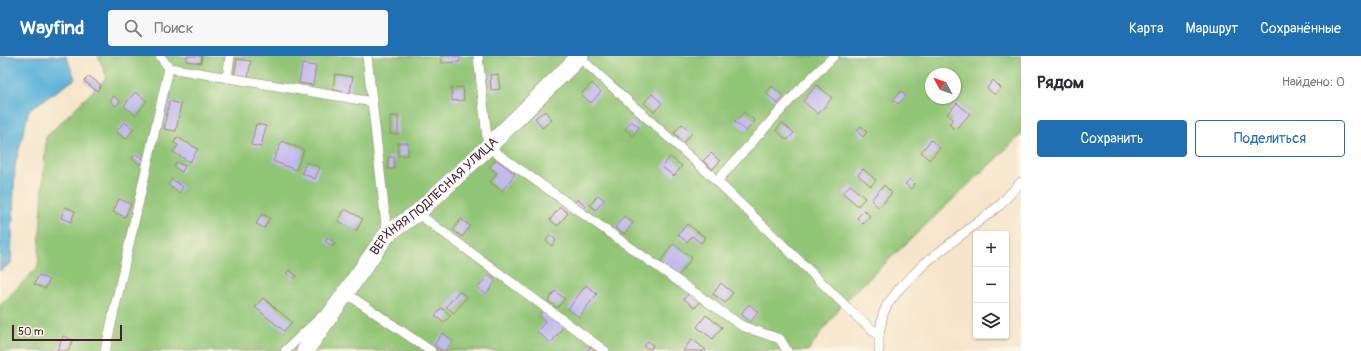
<!DOCTYPE html>
<html lang="ru">
<head>
<meta charset="utf-8">
<style>
	body { margin:0; font-family:Pangolin,sans-serif; background:#f7f7f7; color:#2b2b33 }
	.controls { position:absolute; right:12px; bottom:12px; display:grid; overflow:hidden; border-radius:4px; box-shadow:0 1px 3px #0004 }
	.controls button { width:36px; height:36px; display:grid; place-items:center; padding:0; border:0; border-bottom:1px solid #e1e1e2; background:#fff; color:#2b2b33; font:20px sans-serif }
	.compass { position:absolute; left:925px; top:12px; width:36px; height:36px; border-radius:50%; background:#fff; box-shadow:0 1px 3px #0004; rotate:311deg }
	.scale { position:absolute; left:12px; bottom:10px; width:110px; box-sizing:border-box; padding-left:4px; border:2px solid #4a1f2b; border-top:0; font-size:11px; line-height:14px; white-space:nowrap; color:#4a1f2b; -webkit-text-stroke:3px #fcf5e5; paint-order:stroke }
	.list { margin:0; padding:0; list-style:none }
	h2 { display:flex; justify-content:space-between; align-items:center; height:52px; margin:0; padding:0 16px; font-size:17px }
	h2 small { font-size:13px; font-weight:400; color:#7c7c81 }
	.actions { display:flex; gap:8px; padding:12px 16px }
	.actions a { flex:1; padding:9px 0; border:1px solid #1f6fb2; border-radius:4px; text-align:center; font-size:14px; color:#1f6fb2 }
	.actions .main { background:#1f6fb2; color:#fff }
	.icon { flex:none; width:22px; height:22px; fill:none; stroke:currentColor; stroke-width:2; stroke-linecap:round; stroke-linejoin:round }
	.map { position:relative; flex:none; width:1021px; height:295px; overflow:hidden }
	header { display:flex; align-items:center; gap:24px; box-sizing:border-box; height:56px; padding:0 20px; background:#1f6fb2; color:#fff }
	header strong { font-size:19px }
	nav { display:flex; gap:22px; margin-inline-start:auto; font-size:14px }
	.search { width:280px; height:36px; background:#f7f7f7; display:flex; align-items:center; gap:10px; box-sizing:border-box; padding:0 14px; border-radius:4px; color:#7c7c81; font-size:15px }
	main { display:flex }
	aside { flex:1; background:#fff }
	.map>svg:first-child { display:block }
</style>
</head>
<body>
<header>
<strong>Wayfind</strong>
<div class="search"><svg class="icon" aria-label="search" viewBox="0 0 24 24"><circle cx="10" cy="10" r="6"/><path d="M15 15l6 6"/></svg>Поиск</div>
<nav><a>Карта</a><a>Маршрут</a><a>Сохранённые</a></nav>
</header>
<main>
<div class="map">
<svg width="1021" height="295" viewBox="0 0 1021 295">
	<rect width="100%" height="100%" fill="#fcf5e5"/>
	<filter id="ink" filterUnits="userSpaceOnUse"><feTurbulence type="fractalNoise" baseFrequency=".025" numOctaves="2"/><feDisplacementMap in="SourceGraphic" scale="8" xChannelSelector="R" yChannelSelector="G"/><feConvolveMatrix kernelMatrix="1 2 1 2 8 2 1 2 1" color-interpolation-filters="sRGB"/></filter>
	<filter id="wash" filterUnits="userSpaceOnUse"><feTurbulence type="fractalNoise" baseFrequency=".012" numOctaves="4" result="noise"/><feDisplacementMap in="SourceGraphic" scale="16" xChannelSelector="R" yChannelSelector="G"/><feGaussianBlur stdDeviation="0.9" result="paint"/><feColorMatrix in="noise" values="0 0 0 0 0 0 0 0 0 0 0 0 0 0 0 0 0 1.4 0 .05"/><feComposite in="paint" operator="in"/></filter>
	<g filter="url(#wash)">
		<rect width="100%" height="100%" fill="#f5e5ca"/>
		<path fill="#91c576" stroke="#6e7250" fill-rule="evenodd" d="M98 0H1021V79L842 248 808 295H0V249L38 211 46 81 107 21ZM931 18H955V42H931Z"/>
		<polygon fill="#5cb2d9" stroke="#536882" points="0,0 66,0 75,23 29,54 15,109 11,207 0,215"/>
		<g id="blocks">
			<g fill="#c2b9ee">
				<polygon points="187,0 202,0 201,7 186,5"/>
				<polygon points="441,0 460,0 460,6 442,7"/>
				<polygon points="237,3 251,5 248,22 234,20"/>
				<polygon points="302,8 316,10 313,29 299,27"/>
				<polygon points="335,18 353,21 350,37 333,34"/>
				<polygon points="498,18 500,33 491,34 490,19"/>
				<polygon points="89,20 101,29 97,35 84,25"/>
				<polygon points="993,24 1001,32 995,39 987,32"/>
				<polygon points="592,27 601,36 591,47 581,38"/>
				<polygon points="817,29 832,42 818,58 803,45"/>
				<polygon points="772,30 784,41 778,48 766,37"/>
				<polygon points="463,31 464,44 452,45 451,32"/>
				<polygon points="901,35 906,40 898,48 893,44"/>
				<polygon points="135,36 147,45 136,59 124,50"/>
				<polygon points="652,38 662,47 654,56 644,47"/>
				<polygon points="114,40 120,45 116,50 110,45"/>
				<polygon points="169,45 181,48 176,75 164,73"/>
				<polygon points="957,47 970,58 955,74 949,68 953,63 947,58"/>
				<polygon points="545,55 552,64 542,72 535,62"/>
				<polygon points="744,56 755,65 746,75 735,66"/>
				<rect x="390" y="60" width="8" height="18"/>
				<polygon points="631,65 639,71 633,80 625,73"/>
				<polygon points="124,66 134,73 126,83 116,76"/>
				<polygon points="782,67 794,77 787,84 776,74"/>
				<polygon points="256,68 266,70 261,91 251,89"/>
				<polygon points="682,68 692,77 684,86 674,77"/>
				<polygon points="861,70 867,76 863,81 857,75"/>
				<polygon points="177,81 198,93 190,106 173,96 178,89 174,87"/>
				<polygon points="931,84 940,92 929,104 921,96"/>
				<polygon points="282,85 304,94 296,114 273,105"/>
				<polygon points="398,87 408,87 408,99 398,100"/>
				<polygon points="711,97 720,105 713,113 703,105"/>
				<polygon points="136,98 145,104 141,109 132,102"/>
				<rect x="388" y="101" width="6" height="12"/>
				<polygon points="670,101 682,110 674,120 662,111"/>
				<polygon points="496,103 515,118 502,135 490,126 497,117 489,111"/>
				<polygon points="176,106 185,110 182,116 174,111"/>
				<polygon points="306,106 320,111 315,123 302,117"/>
				<polygon points="863,113 876,124 871,130 858,119"/>
				<polygon points="172,123 183,131 179,137 168,129"/>
				<polygon points="910,123 915,128 911,133 905,128"/>
				<polygon points="850,129 865,142 858,150 843,137"/>
				<polygon points="884,129 892,137 879,152 871,144"/>
				<polygon points="598,139 604,144 596,154 590,149"/>
				<polygon points="119,143 131,148 125,161 113,156"/>
				<polygon points="578,143 586,150 582,155 573,148"/>
				<polygon points="65,151 75,155 71,166 61,162"/>
				<polygon points="560,151 568,157 558,170 550,164"/>
				<polygon points="345,153 363,163 356,175 338,165"/>
				<polygon points="864,154 870,160 863,168 857,162"/>
				<polygon points="262,158 270,162 264,172 256,168"/>
				<polygon points="624,160 633,167 624,178 615,172"/>
				<polygon points="461,163 470,170 462,181 453,174"/>
				<polygon points="687,168 705,181 701,187 692,180 687,186 678,179"/>
				<polygon points="550,179 556,184 552,190 546,185"/>
				<polygon points="327,181 335,187 333,191 325,185"/>
				<polygon points="673,188 692,202 678,220 660,206"/>
				<polygon points="289,214 297,220 294,223 286,217"/>
				<polygon points="39,219 49,224 45,233 34,228"/>
				<polygon points="488,219 496,225 486,238 478,232"/>
				<polygon points="721,227 733,237 725,247 713,238"/>
				<polygon points="586,229 597,238 579,261 568,253"/>
				<polygon points="459,235 467,241 454,257 446,251"/>
				<polygon points="555,235 565,243 557,252 548,245"/>
				<polygon points="689,237 700,245 695,252 684,243"/>
				<polygon points="263,242 292,266 284,275 255,251"/>
				<polygon points="749,248 758,256 751,266 741,258"/>
				<polygon points="441,252 451,259 444,267 435,260"/>
				<polygon points="543,254 564,270 551,287 537,276 545,265 539,260"/>
				<polygon points="706,259 722,271 713,283 697,271"/>
				<polygon points="443,277 453,285 445,295 443,295 434,289"/>
				<polygon points="63,280 73,284 68,295 57,295"/>
				<polygon points="692,283 706,294 705,295 683,295"/>
				<polygon points="648,285 653,289 650,294 644,290"/>
				<polygon points="592,288 602,295 587,295"/>
			</g>
		</g>
	</g>
	<g filter="url(#ink)">
		<use href="#blocks" fill-opacity="0" stroke="#a0827a" stroke-width="1"/>
		<g fill="none" stroke-linecap="round" stroke-linejoin="round">
			<g stroke="#a0827a" stroke-width="10">
				<g id="service">
					<polyline points="367,0 387,178"/>
					<polyline points="478,0 488,91 742,270 780,283 787,295"/>
					<polyline points="579,1 717,125 855,259 879,279"/>
					<polyline points="169,12 373,46"/>
					<polyline points="227,22 230,0"/>
					<polyline points="717,125 800,33 834,0"/>
					<polyline points="417,157 605,295"/>
					<polyline points="343,240 346,237 431,295"/>
					<polyline points="105,295 169,12 160,0"/>
					<polyline points="285,295 322,260"/>
					<polyline points="879,295 879,279 883,258 887,249 899,233 925,207 1000,149 1021,126"/>
				</g>
			</g>
			<g stroke="#a0827a" stroke-width="18">
				<g id="minor">
					<path id="s1" d="M305 295 387 178 417 157 488 91 580 0"/>
				</g>
			</g>
			<use href="#service" stroke="#fff" stroke-width="9"/>
			<use href="#minor" stroke="#fff" stroke-width="17"/>
		</g>
	</g>
	<g text-anchor="middle" dominant-baseline="central" stroke-width="3" stroke-linejoin="round" paint-order="stroke">
		<g font-size="13" fill="#4a1f2b" stroke="#fcf5e5">
			<text stroke="none"><textPath href="#s1" startOffset="203">ВЕРХНЯЯ ПОДЛЕСНАЯ УЛИЦА</textPath></text>
		</g>
	</g>
</svg>
<div class="controls">
<button>+</button>
<button>−</button>
<button><svg class="icon" aria-label="layers" viewBox="0 0 24 24"><path d="M12 4l9 5-9 5-9-5zM3 14l9 5 9-5"/></svg></button>
</div>
<svg class="compass" viewBox="-18 -18 36 36"><path d="M0-13l5 13h-10z" fill="#e53935"/><path d="M0 13l5-13h-10z" fill="#7c7c81"/></svg>
<div class="scale">50 m</div>
</div>
<aside>
<h2>Рядом<small>Найдено: 0</small></h2>
<ul class="list">
</ul>
<div class="actions"><a class="main">Сохранить</a><a>Поделиться</a></div>
</aside>
</main>
</body>
</html>
